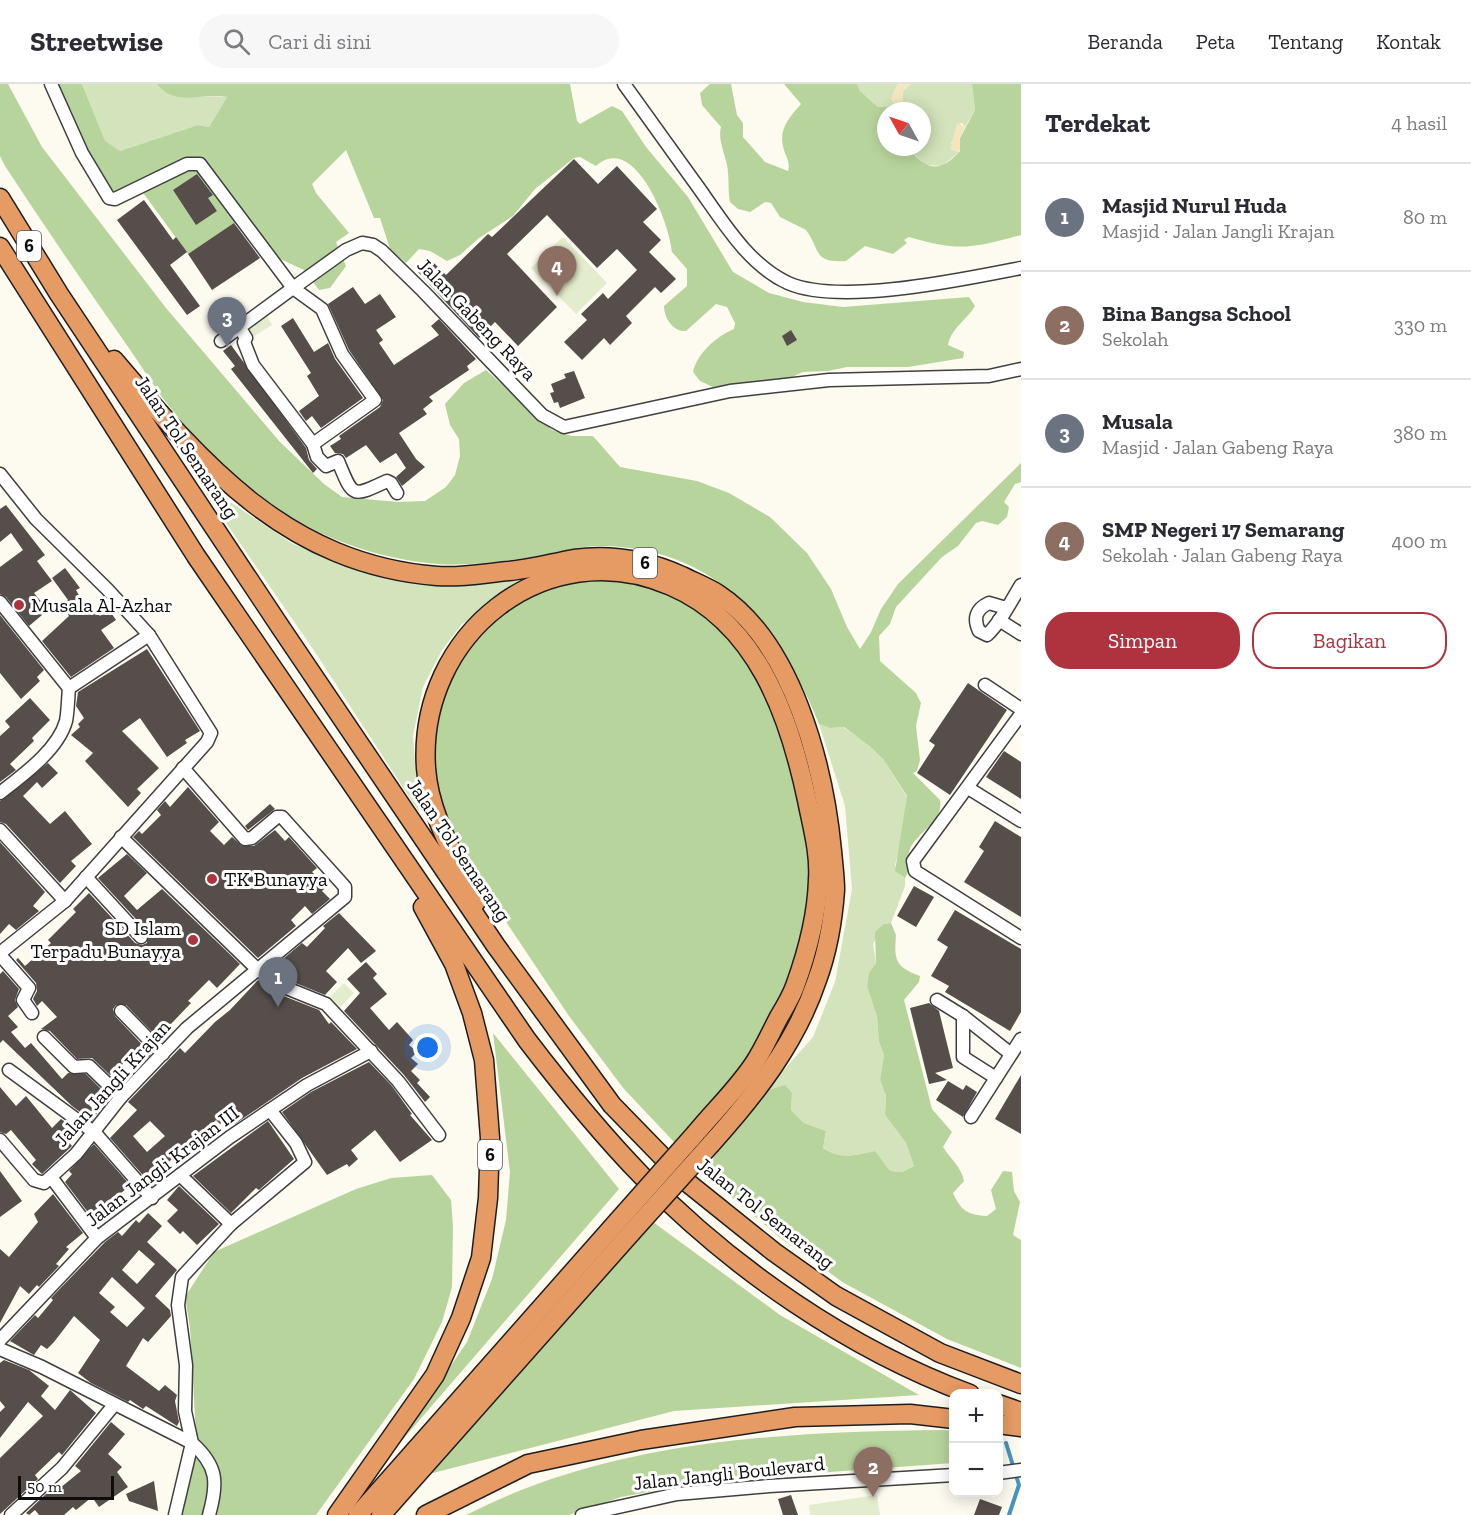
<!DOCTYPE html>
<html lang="id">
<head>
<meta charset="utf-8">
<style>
	body { margin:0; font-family:"Zilla Slab",serif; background:#f7f7f7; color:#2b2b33 }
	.controls { position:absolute; right:18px; bottom:18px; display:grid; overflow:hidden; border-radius:12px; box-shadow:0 3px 15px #0003 }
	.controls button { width:54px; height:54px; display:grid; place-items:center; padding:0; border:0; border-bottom:2px solid #e1e1e2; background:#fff; color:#2b2b33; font:30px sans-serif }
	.compass { position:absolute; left:877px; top:18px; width:54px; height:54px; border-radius:50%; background:#fff; box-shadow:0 3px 15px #0003; rotate:310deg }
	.scale { position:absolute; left:18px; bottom:15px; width:96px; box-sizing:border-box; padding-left:6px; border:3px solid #0d0d0d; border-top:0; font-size:16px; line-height:21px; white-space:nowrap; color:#0d0d0d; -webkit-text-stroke:4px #fff; paint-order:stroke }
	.you { position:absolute; left:428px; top:964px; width:21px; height:21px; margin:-15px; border:4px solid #fff; border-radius:50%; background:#1a73e8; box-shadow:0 0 0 9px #1a73e833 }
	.badge { display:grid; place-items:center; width:39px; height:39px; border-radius:50%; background:#af333e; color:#fff; font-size:20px; font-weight:700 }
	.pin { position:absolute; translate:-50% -50px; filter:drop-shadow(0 2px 3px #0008) }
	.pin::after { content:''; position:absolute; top:32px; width:21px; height:18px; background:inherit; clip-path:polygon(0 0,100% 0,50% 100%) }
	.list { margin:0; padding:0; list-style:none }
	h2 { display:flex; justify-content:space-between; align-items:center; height:78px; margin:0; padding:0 24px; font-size:26px }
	h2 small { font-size:20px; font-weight:400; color:#7c7c81 }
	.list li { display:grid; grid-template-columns:39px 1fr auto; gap:18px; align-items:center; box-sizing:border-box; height:108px; padding:0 24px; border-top:2px solid #e1e1e2 }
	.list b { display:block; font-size:22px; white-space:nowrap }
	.list p { margin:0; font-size:20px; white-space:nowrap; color:#7c7c81 }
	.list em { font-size:20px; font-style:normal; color:#7c7c81 }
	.actions { display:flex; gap:12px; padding:18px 24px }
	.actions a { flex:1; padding:14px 0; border:2px solid #af333e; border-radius:24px; text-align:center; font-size:21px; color:#af333e }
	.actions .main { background:#af333e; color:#fff }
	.icon { flex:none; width:33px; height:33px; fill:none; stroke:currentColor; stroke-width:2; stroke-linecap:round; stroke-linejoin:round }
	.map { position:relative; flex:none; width:1021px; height:1431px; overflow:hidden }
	header { display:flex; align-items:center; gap:36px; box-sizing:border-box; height:84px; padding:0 30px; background:#fff; border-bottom:2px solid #e1e1e2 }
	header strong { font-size:28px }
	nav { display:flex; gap:33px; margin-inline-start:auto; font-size:21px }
	.search { width:420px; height:54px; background:#f7f7f7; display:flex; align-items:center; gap:15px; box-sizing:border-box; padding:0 21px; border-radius:33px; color:#7c7c81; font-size:22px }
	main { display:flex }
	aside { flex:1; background:#fff }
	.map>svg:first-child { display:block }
</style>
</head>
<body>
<header>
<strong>Streetwise</strong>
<div class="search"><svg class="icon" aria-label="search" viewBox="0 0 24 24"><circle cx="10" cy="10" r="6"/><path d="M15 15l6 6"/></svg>Cari di sini</div>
<nav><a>Beranda</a><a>Peta</a><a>Tentang</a><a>Kontak</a></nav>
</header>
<main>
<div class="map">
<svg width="1021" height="1431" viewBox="0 0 1021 1431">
	<rect width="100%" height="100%" fill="#fdfaef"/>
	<g fill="#d3e4bc">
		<path d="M82 0H157C172 20 207 10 227 13L209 43 198 41 120 67 105 58Z"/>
		<polygon points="857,0 898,0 892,12 897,23 902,17 903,7 911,0 972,0 975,26 965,43 962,39 957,41 956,52 951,59 958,68 960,67 942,82 926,81 906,63 922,63 922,27 905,27 909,11 904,27 896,27 894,22 878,23 860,7"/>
		<polygon points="210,394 230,418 293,460 379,489 535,489 462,540 442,566 423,603 413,652 419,728 315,568 204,407 202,399"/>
		<path d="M819 640 830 644 843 643 871 662 883 675 907 713 902 754 895 781 900 791 905 794V802L891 839 884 840 873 860 876 879 869 889 867 902 877 933 879 958 884 971 880 996 886 1012 885 1031 906 1059 914 1082 902 1088 890 1087 874 1067C855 1071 841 1076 823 1064L826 1047 804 1039 791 1026 792 1009 765 1007 813 953 835 898 852 805 845 722Z"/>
	</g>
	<g fill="#b8d49d">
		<path d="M0 0H8L42 63 166 224 280 358 324 400 342 413 398 418 425 417 446 403 455 391 460 372 459 355 450 341 445 320 464 299 486 286 552 346 572 352H593L620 383 697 397 729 409 770 433 807 469 831 505 847 543 860 565 871 548 881 525 898 500 1021 379V398L1015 400 1004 418 1009 423 1007 433 998 441 982 437 976 439 958 462 942 473 896 523 890 540 879 552 880 577 916 609 921 619 916 642 920 676 917 687 913 689 940 716C944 738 917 748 910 765 906 775 911 786 905 794L895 787 907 712 883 675 871 663 844 643 830 644 819 640C779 541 716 462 599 462 573 462 550 471 525 474 497 478 466 482 438 480 396 477 346 463 309 443 261 417 220 380 184 340 161 315 143 284 124 257 83 199 44 141 5 82L0 72Z"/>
		<path d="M53 0H82L105 57 120 67 198 41 209 43 227 13C204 8 175 24 157 0H570L577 37 580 40 612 22 622 27 646 63 688 113 733 188 769 209 803 218 843 223 969 213 975 222C967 236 951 244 948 261L964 268 963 274 908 283H847L828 287 803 288 783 297 713 303 700 297 693 288C697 269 717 252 734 245L735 239 727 223 716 220 686 247C673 248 664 234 664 222L687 202V185L672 168C670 141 635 47 596 82L580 73 574 74 535 105 513 132 479 154 460 171 447 177 430 167 419 165 406 179 390 165 380 134H374L346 66 312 100 316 109 349 149 336 158 346 182 330 204 319 206 304 186 278 174H268L238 137 188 170 141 106 110 109Z"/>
		<path d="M710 0H731L737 31 743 39V53L765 78 788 87C790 81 788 76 785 69 777 47 787 36 801 20L784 0H857L860 7 878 23 894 22 896 27H886V63H906C927 84 937 92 960 67V54L975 26 972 0H1021V151C972 164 959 168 909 153L904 156 907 159 893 170 865 162 846 177C812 179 821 166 806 146L780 133 771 119 765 118 750 128 738 125 730 118C728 108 729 99 728 89 728 75 717 58 721 43L702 21 700 9Z"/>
		<polygon points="599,493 633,496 668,508 692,521 739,562 782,643 808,753 812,794 805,842 788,902 749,976 675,1059 624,1005 569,932 464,775 440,722 433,684 435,638 461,568 505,524 558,500"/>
		<path d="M891 839 896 851C894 876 895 883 920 892L919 898 904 916 932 1025 952 1048 943 1063C951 1076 961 1082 964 1097L953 1109C961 1127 968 1131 987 1132L996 1125 991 1106 1003 1087 1012 1088 1014 1107 1020 1118 1013 1151 1021 1156V1284L947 1255 844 1199 783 1156 717 1101 712 1083 714 1071 765 1007 785 1001 792 1009 791 1026 804 1039 826 1047 823 1064C841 1076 855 1071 875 1067L890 1087 902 1088 914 1082 906 1059 885 1031 886 1012 880 996 884 971 879 958 877 933 867 902 869 889 876 879 875 848 884 840Z"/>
		<polygon points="493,949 619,1105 392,1368 467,1258 492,1195 506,1136 510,1088"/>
		<polygon points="432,1091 451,1116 453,1143 452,1203 442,1238 414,1295 316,1431 171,1431 196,1351 190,1244 185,1213 214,1168 356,1105 391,1094"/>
		<polygon points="653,1138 780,1231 919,1311 674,1327 425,1391"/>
		<path d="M943 1346 953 1347V1379L708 1397 621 1413 569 1431H466C612 1356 782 1348 943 1346Z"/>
	</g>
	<g fill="#f4e7c0">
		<polygon points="898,0 911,0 903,7 902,19 896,23 891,15"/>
		<path d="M958 39 965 43 960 54V66L956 68 951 65C951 63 956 42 958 39Z"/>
	</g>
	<g fill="#e3edcd">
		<polygon points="563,153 607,199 576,230 531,184"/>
		<polygon points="265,229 272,241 251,254 243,242"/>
		<polygon points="344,899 354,909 335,928 325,918"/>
		<polygon points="877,1411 880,1431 810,1431 809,1421"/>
	</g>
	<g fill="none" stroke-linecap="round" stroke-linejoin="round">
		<polyline stroke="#4794bf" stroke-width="4" points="1006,1359 1019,1401 1009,1431"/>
	</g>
	<g fill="#554e4b" fill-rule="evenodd">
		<polygon points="574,75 598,100 617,82 657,125 643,138 661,156 649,168 676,195 661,209 655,203 626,232 632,239 610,261 604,254 582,276 564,258 587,236 581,230 603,209 608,215 637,186 617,165 597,184 547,131 507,170 557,223 518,262 495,238 479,254 418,188 431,176 446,191 488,150 492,153"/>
		<polygon points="197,90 213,111 208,114 217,127 196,141 173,106"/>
		<polygon points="144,116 173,156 176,153 187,168 170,181 200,222 187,231 117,136"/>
		<polygon points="234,139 260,174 212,206 188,170"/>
		<polygon points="353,203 365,220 380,210 396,233 376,246 383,256 379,259 394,281 439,251 431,242 439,235 476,275 467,282 469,286 429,313 433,317 423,325 427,330 399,349 416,375 425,383 402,402 396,393 406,384 396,369 380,379 366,361 346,374 343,370 335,369 330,362 341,355 339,352 380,323 383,316 349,266 328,220"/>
		<polygon points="293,234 314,268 328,259 335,275 363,314 321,344 312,332 306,337 299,327 319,312 307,292 311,289 281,242"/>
		<polygon points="791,246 797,256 787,262 782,252"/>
		<polygon points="231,261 306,364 309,376 317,385 313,389 231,285 235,282 223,267"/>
		<polygon points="574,287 585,314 560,324 558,318 554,319 550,309 554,308 551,300 566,294 564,290"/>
		<polygon points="6,421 45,471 37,477 52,497 34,509 48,526 29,542 6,513 0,510 0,483 23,466 11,449 0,458 0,425"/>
		<polygon points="65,484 80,504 76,506 88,527 93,523 100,532 109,526 116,536 101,546 114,564 71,593 42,557 69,532 62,520 68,516 52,494"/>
		<polygon points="0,531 44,586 37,593 40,597 21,615 0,589"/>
		<polygon points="147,565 200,647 185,656 187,659 167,673 140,634 122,647 159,684 137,705 141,709 128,723 85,677 93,669 71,651 80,643 78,640 84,634 76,622 78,608"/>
		<polygon points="968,599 1007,626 950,711 917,689 935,661 929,657"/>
		<polygon points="30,614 50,636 32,654 34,657 10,680 16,686 0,698 0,652 10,643 5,637"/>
		<polygon points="1004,667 1021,678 1021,715 986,693"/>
		<polygon points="48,679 58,689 42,704 37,698 23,712 50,740 65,727 92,760 71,777 76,782 60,799 6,740 0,738 0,717"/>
		<polygon points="188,703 219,738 210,747 224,761 232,753 242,762 254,762 275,746 285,757 289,753 317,784 312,788 327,802 322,807 330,815 312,830 305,822 291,836 296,842 258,874 133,753 139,747 142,750 161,731 157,726 165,717 170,723"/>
		<polygon points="270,720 275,725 248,746 245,742"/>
		<polygon points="995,737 1021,753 1021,833 964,798 984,767 979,763"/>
		<polygon points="0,758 45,808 33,822 39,827 16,846 9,840 0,850"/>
		<polygon points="127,770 147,789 124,812 137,826 162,805 240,880 217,904 209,896 188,917 191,919 170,941 174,945 162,958 126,921 116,921 113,925 115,932 151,970 138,984 130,974 110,991 92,974 77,975 50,947 41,945 57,933 42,917 37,922 33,915 37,907 36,899 16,876 18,874 25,882 51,859 48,856 76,828 73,825 89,809 135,859 142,861 147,859 147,847 98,794"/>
		<polygon points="914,802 934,813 916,843 897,832"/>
		<polygon points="955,826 1021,865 1021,928 1010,947 945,908 949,902 931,892 948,863 937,856"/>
		<polygon points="339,829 376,867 361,879 348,864 326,887 337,898 325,911 288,896 271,885 302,859 307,863 325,844 323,842"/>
		<polygon points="366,878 377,890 373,894 387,910 370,924 389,946 397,938 413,956 409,961 417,968 411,974 418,980 411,987 420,996 417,999 430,1013 425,1018 404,991 344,927 360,909 347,895"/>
		<polygon points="3,887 19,905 15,916 18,923 8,932 18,943 11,948 25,964 31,959 62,995 68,989 86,990 104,1008 89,1021 97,1029 92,1037 72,1022 3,956 0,959 0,890"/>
		<path d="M258 896 281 911 319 926 329 940 331 938 357 965 302 994 235 1040 229 1033 220 1040 216 1036 193 1059 195 1061 174 1078 172 1075 148 1097 110 1054 137 1026 128 1018 180 964 185 969 215 938 230 926ZM150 1037 165 1052 147 1068 133 1052Z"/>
		<polygon points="929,919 939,927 953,984 935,989 947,996 929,1000 910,924"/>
		<polygon points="369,978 392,1002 412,1030 410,1031 432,1056 400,1078 375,1046 351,1066 358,1075 349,1083 347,1080 327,1091 282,1028 311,1008"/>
		<polygon points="1021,991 1021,1050 995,1035"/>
		<polygon points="948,997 963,1006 966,1001 977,1008 963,1033 936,1016"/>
		<polygon points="0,1003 16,1022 26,1012 52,1044 61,1035 71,1042 63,1051 72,1062 42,1090 32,1080 36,1076 11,1046 6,1050 0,1048"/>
		<polygon points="268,1037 294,1075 259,1106 256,1104 231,1129 193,1092"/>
		<polygon points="94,1060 130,1101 93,1135 65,1098 72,1090 69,1087"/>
		<polygon points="0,1087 22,1117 0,1133"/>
		<polygon points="179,1102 219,1140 197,1161 183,1147 180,1150 167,1137 178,1126 167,1116"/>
		<polygon points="53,1110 83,1149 66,1163 69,1165 56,1180 59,1182 39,1203 37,1201 29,1210 20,1202 0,1239 0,1165 9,1173 38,1138 34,1130"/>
		<path d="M148 1129 162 1142 147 1158 177 1186 155 1212 170 1226 171 1232 148 1258 143 1254 126 1282 159 1307 165 1301 177 1311 175 1317 179 1338 177 1342 146 1322 143 1325 130 1316 128 1318 91 1299 78 1289 100 1256 74 1232 54 1258 47 1265 41 1261 34 1271 10 1257 35 1231 38 1234 53 1216 51 1214 105 1158 118 1148 122 1152 136 1136 139 1139ZM139 1166 155 1180 137 1200 122 1186ZM112 1193 145 1224 127 1243 110 1228 115 1223 99 1209Z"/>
		<polygon points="4,1276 29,1286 49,1302 41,1312 55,1326 70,1306 96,1329 62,1371 59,1368 35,1391 38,1395 0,1430 0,1374 43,1332 28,1318 0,1354 0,1328 5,1323 0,1317 0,1279"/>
		<polygon points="111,1338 125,1350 108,1370 122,1383 117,1388 128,1403 99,1423 92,1413 76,1426 73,1423 64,1431 39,1431 35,1426 29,1431 26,1429 47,1409 52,1405 55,1408 81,1387 75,1382"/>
		<polygon points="154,1397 158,1427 129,1417 126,1410"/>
		<polygon points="791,1411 798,1431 783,1431 778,1415"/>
		<polygon points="980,1415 1002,1423 999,1431 974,1431"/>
	</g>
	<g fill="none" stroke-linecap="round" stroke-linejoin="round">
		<g stroke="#404040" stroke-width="15">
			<g id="minor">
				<polyline points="51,0 82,69 109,114 115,115 187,80 200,80 293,204 346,166 362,159 373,161 382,167 423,207 542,331 564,343 730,307 829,296 989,292 1021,285"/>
				<path d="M624 0C647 32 670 64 693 96 719 131 746 180 788 199 840 222 964 195 1021 184"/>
				<path d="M239 243 246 254 244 258 253 281 313 360 317 373 326 382 338 377C353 413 351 414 387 397L391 399 397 409"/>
				<polyline points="221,257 293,204 322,225 342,270 375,316 313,360"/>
				<polyline points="0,390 36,435 108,506 149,551 211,649 207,658 65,817 0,869"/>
				<path d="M0 518 69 604C68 614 68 627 66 637 58 666 23 691 0 709"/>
				<path d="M1006 524 989 519C976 525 973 534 979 547L987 551C1001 538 1011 517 1021 501"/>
				<polyline points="999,536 1021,550"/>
				<polyline points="985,601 1021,625"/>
				<polyline points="69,604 149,551"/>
				<polyline points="1021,630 913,777 915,787 1021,854"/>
				<polyline points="968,704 1021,737"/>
				<polyline points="0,746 65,817"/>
				<polyline points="121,753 258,886 284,903 326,920 398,997 439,1051"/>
				<polyline points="86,793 141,853"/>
				<polyline points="0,871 29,904 23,916 32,929"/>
				<polyline points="937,916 963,932 1011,970"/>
				<polyline points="121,927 163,970"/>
				<polyline points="963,932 963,973 996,994"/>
				<polyline points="44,953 74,983 89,982 121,1013"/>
				<polyline points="9,986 95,1049 152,1114"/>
				<polyline points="971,1033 1021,955"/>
				<polyline points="0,1056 34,1096 44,1099 76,1070 121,1013 187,944 345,813 345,803 282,733 277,733 252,754 245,755 183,684"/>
				<polyline points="180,1091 231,1140"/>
				<polyline points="51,1093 97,1154"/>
				<polyline points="0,1256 97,1154 230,1053 307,1001 371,967"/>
				<path d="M0 1265 42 1283 192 1359C218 1382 218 1399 209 1431"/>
				<polyline points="998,1389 1021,1386"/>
				<polyline points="11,1431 62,1384 114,1321"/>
				<polyline points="175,1431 192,1359 185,1327 186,1281 178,1221 182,1193 231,1140 305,1078 296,1059 270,1026"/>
				<polyline points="582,1431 677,1410 769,1402 954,1391"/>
			</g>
		</g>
		<g stroke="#1e1e1e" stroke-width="21">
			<g id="highway">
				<polyline points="0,114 59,210 281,544 496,862 612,1021 688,1099 774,1168 836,1212 940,1269 1021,1300"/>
				<path d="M0 163 196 472 527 956C563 1003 600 1049 642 1092 732 1184 848 1265 970 1310"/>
				<path d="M114 276C204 382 288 480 437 492 461 494 486 489 509 487 531 485 552 479 574 475 611 470 649 477 682 492 694 498 707 503 718 510 793 559 824 683 832 767 833 779 835 793 835 806 833 835 827 869 817 896 796 959 755 1011 711 1060"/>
				<path d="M476 818C457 776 429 731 426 684 417 551 546 447 671 502 757 539 789 631 807 716 812 742 820 769 818 796 817 831 807 869 795 902 791 913 785 923 779 933 771 948 764 964 755 978 739 1003 715 1026 696 1049"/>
				<polyline points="998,1320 1021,1328"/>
				<polyline points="998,1340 1021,1343"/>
				<polyline points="337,1431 435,1291 461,1234 481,1174 488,1114 490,1054 484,976 472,929 454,880 423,823"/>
				<polyline points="358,1431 617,1138"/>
				<polyline points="381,1431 631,1149"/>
				<polyline points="426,1431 528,1380 641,1356 795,1333 910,1330 954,1335"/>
			</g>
		</g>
		<use href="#minor" stroke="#fff" stroke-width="12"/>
		<use href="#highway" stroke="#e69b65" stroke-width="18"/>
		<g stroke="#1e1e1e" stroke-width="21" stroke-linecap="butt">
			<g id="highway-bridge">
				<polyline points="617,1138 696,1049"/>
				<polyline points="631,1149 711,1060"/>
			</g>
		</g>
		<use href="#highway-bridge" stroke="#e69b65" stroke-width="18"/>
	</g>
	<g fill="#af333e" stroke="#fff" stroke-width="2">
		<circle cx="19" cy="521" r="6"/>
		<circle cx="212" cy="795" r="6"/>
		<circle cx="193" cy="856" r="6"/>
	</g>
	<g text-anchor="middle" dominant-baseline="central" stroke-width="6" stroke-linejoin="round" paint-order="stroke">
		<g fill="#fff" stroke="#565656" stroke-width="1.5">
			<rect x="17" y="147" width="24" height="30" rx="4.5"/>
			<rect x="633" y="464" width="24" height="30" rx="4.5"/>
			<rect x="478" y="1056" width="24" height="30" rx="4.5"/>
		</g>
		<g font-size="18" font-weight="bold" fill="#0d0d0d">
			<text x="29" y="162">6</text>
			<text x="645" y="479">6</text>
			<text x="490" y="1071">6</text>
		</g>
		<g font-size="20" fill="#0d0d0d" stroke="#fff">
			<text transform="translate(477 235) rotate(46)">Jalan Gabeng Raya</text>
			<text transform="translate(187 363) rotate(56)">Jalan Tol Semarang</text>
			<text transform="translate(459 766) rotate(56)">Jalan Tol Semarang</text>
			<text transform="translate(112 999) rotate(-48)">Jalan Jangli Krajan</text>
			<text transform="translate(162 1082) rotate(-37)">Jalan Jangli Krajan III</text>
			<text transform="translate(766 1129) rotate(38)">Jalan Tol Semarang</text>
			<text transform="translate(729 1389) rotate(-6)">Jalan Jangli Boulevard</text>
		</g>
		<g font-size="20" fill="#0d0d0d" stroke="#fff" text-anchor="start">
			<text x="31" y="521">Musala Al-Azhar</text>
			<text x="224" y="795">TK Bunayya</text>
			<text x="181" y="844" text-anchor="end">SD Islam<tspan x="181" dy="23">Terpadu Bunayya</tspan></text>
		</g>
	</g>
</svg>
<div class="controls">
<button>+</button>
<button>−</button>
</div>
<svg class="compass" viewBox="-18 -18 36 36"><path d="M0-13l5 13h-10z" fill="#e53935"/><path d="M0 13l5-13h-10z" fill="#7c7c81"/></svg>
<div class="scale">50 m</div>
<div class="you"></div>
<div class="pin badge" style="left:278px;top:923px;background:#6b7280">1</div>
<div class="pin badge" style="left:873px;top:1413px;background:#8d6e63">2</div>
<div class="pin badge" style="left:227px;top:263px;background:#6b7280">3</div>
<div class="pin badge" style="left:557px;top:212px;background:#8d6e63">4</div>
</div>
<aside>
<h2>Terdekat<small>4 hasil</small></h2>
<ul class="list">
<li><span class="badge" style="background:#6b7280">1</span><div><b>Masjid Nurul Huda</b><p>Masjid · Jalan Jangli Krajan</p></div><em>80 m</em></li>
<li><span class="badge" style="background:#8d6e63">2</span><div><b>Bina Bangsa School</b><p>Sekolah</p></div><em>330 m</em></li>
<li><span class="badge" style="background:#6b7280">3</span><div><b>Musala</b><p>Masjid · Jalan Gabeng Raya</p></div><em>380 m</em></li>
<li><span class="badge" style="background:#8d6e63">4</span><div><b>SMP Negeri 17 Semarang</b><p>Sekolah · Jalan Gabeng Raya</p></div><em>400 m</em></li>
</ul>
<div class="actions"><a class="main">Simpan</a><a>Bagikan</a></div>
</aside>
</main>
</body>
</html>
